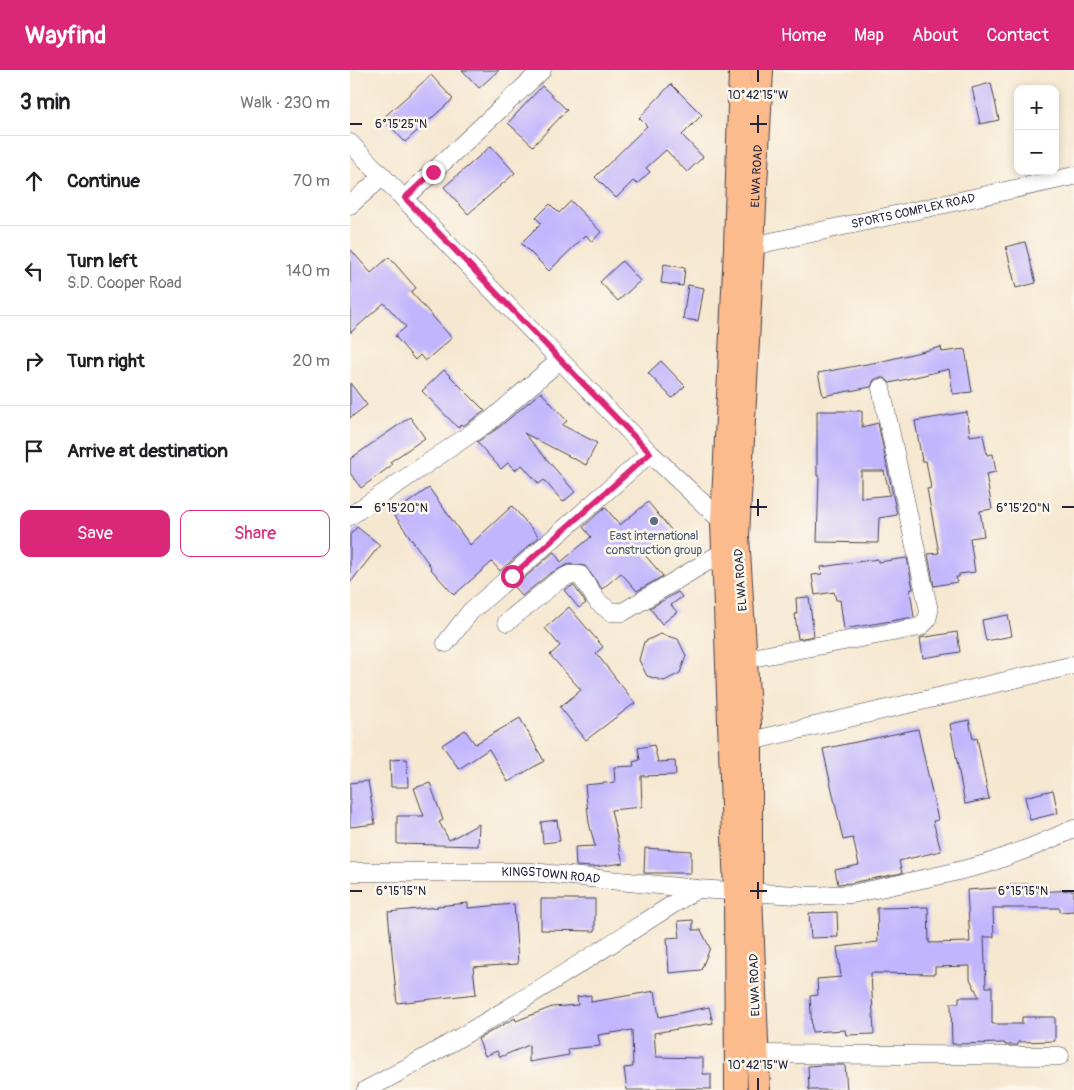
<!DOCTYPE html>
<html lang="en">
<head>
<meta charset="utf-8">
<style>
	body { margin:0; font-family:Pangolin,sans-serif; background:#f6f6f6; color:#202124 }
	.controls { position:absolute; right:15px; top:15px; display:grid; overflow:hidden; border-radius:10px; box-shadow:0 2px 8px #0003 }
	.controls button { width:45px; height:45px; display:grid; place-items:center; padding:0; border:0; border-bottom:1px solid #e0e0e0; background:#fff; color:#202124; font:25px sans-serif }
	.stop { position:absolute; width:15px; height:15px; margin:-11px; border:4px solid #db2777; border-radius:50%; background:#fff }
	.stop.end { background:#db2777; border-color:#fff; box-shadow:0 1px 5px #0008 }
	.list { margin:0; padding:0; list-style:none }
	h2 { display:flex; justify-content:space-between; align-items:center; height:65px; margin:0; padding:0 20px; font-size:21px }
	h2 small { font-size:16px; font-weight:400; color:#757577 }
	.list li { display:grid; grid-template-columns:32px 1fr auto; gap:15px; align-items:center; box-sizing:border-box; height:90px; padding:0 20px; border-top:1px solid #e0e0e0 }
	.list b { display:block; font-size:19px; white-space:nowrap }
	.list p { margin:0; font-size:16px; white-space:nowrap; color:#757577 }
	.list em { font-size:16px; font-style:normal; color:#757577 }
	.actions { display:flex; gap:10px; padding:15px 20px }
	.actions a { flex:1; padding:11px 0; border:1px solid #db2777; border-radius:10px; text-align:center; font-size:18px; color:#db2777 }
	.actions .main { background:#db2777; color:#fff }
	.icon { flex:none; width:28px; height:28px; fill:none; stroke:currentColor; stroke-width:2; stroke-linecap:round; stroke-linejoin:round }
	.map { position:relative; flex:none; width:724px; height:1020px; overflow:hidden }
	header { display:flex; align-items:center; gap:30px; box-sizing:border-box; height:70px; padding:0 25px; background:#db2777; color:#fff }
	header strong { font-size:24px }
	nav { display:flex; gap:28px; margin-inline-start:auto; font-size:18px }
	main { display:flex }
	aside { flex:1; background:#fff }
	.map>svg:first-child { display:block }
</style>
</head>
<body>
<header>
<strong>Wayfind</strong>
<nav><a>Home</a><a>Map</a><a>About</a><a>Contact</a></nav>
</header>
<main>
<aside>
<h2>3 min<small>Walk · 230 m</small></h2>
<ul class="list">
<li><svg class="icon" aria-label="ahead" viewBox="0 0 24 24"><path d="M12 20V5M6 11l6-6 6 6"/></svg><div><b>Continue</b></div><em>70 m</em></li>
<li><svg class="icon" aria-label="left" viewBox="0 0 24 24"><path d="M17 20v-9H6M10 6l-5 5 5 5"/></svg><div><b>Turn left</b><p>S.D. Cooper Road</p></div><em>140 m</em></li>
<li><svg class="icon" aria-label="right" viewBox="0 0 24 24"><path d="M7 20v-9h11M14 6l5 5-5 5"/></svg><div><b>Turn right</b></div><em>20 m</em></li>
<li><svg class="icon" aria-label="arrive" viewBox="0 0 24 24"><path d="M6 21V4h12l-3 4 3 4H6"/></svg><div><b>Arrive at destination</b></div></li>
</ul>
<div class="actions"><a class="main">Save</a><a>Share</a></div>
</aside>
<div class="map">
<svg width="724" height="1020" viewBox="0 0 724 1020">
	<rect width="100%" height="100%" fill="#fbf7ec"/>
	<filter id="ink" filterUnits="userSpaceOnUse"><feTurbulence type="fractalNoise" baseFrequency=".02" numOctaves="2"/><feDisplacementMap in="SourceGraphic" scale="10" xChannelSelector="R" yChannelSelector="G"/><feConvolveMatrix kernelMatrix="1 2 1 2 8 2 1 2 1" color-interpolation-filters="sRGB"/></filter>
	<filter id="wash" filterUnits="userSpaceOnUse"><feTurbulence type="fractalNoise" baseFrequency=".0096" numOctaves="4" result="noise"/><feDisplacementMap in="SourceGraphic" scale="20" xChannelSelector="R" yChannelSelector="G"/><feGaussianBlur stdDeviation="1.12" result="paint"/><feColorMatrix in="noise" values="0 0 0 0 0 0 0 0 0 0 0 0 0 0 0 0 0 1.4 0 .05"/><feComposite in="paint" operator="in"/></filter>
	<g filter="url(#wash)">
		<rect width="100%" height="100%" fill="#f6e7d0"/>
		<g id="blocks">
			<g fill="#c1b5fd" fill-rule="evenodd">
				<polygon points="112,0 149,0 129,18"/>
				<polygon points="81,5 103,29 55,72 33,48"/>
				<polygon points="641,13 649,50 630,54 622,18"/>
				<polygon points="321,14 352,45 332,65 353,87 337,102 316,80 296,98 300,102 287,114 283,111 266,128 245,107 297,56 289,48"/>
				<polygon points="192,16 217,40 183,76 158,53"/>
				<polygon points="141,76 165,103 118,144 94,117"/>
				<polygon points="221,131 251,162 242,172 236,165 199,201 171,173 191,153 186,148 200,134 209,143"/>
				<polygon points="675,172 686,213 666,218 656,177"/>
				<polygon points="0,179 21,203 39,187 66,218 61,222 102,268 75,291 70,285 65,290 45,266 56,257 34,233 0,263"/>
				<polygon points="272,191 290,211 268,231 250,212"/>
				<polygon points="314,194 335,198 333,216 311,213"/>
				<polygon points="338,215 354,218 348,251 333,249"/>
				<polygon points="591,277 592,282 615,279 622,322 603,324 599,299 540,313 535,308 528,308 524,310 521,317 473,326 468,303 533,291"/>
				<polygon points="311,291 335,316 322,328 298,303"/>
				<polygon points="94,300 135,341 113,356 111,354 108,358 72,321"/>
				<polygon points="0,313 17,335 0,348"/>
				<polygon points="191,322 217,351 212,355 247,373 236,395 174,363 225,422 213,432 194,410 189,414 172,395 165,400 158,393 151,399 127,372 148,358"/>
				<path d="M467 341H512V357L528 353 547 445 529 448 528 473 467 472 469 406H467ZM511 401H534L540 425 511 428Z"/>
				<polygon points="617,342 620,366 633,364 637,385 643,384 646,402 636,404 642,439 630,441 634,466 620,468 625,502 609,504 609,507 606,507 607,512 584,516 578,484 589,483 577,419 581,418 576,391 572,391 565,351"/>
				<polygon points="60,347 75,368 40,392 42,395 11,418 0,403 0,389"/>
				<polygon points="79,418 120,475 162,436 189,467 150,501 142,492 104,525 80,498 81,497 43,443"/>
				<polygon points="298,432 322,461 294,484 313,506 287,521 271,503 252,519 235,496 219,494 199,504 172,526 164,517 204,482 211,492 241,467 233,457 255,437 270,455"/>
				<polygon points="7,457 30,475 0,513 0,465"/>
				<polygon points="557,488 563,519 560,520 564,547 494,559 490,530 486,530 484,522 465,525 462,505 472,504 471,497 528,489 528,492"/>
				<polygon points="222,516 224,516 236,533 229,538 214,520"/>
				<polygon points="328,522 332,527 321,535 327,542 312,554 300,538"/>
				<polygon points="459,527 464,566 448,569 445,544 447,544 446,528"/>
				<polygon points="219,537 253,577 246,583 285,633 236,670 210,637 231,620 200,585 210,576 195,558"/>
				<polygon points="658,545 662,566 636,571 632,550"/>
				<polygon points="607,562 610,582 573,588 570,568"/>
				<polygon points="310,564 328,569 336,586 330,603 314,611 297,606 289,590 294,572"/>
				<polygon points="170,648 194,691 158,712 139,679 109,699 92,675 115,660 125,674"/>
				<polygon points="619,650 623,669 627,668 639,729 615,734 600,654"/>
				<polygon points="568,659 588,750 583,751 591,781 549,791 552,803 501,813 488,814 485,800 509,795 503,768 493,770 473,679"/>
				<polygon points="304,675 308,692 325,691 326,705 291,706 292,737 261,740 273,793 244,797 226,796 225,777 245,776 239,753 235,715 265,712 264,697 284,696 283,692 290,690 288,678"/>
				<polygon points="57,689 58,717 41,717 40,690"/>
				<polygon points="18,711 25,754 0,757 0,713"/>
				<polygon points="80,713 93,750 89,752 99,770 129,754 128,776 47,774 47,746 74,746 64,718"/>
				<polygon points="703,720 708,743 680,750 675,727"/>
				<polygon points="207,750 210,771 193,773 191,752"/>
				<polygon points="295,778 341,781 341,803 294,803"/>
				<polygon points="660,814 685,814 685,822 724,820 724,841 710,842 710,838 643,838 644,867 634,867 636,917 642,917 642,954 672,954 672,947 705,947 705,971 668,972 668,975 655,975 655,973 602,974 601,933 609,933 609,927 629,927 620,909 620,896 585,897 585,904 521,903 524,964 496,965 495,960 462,962 460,926 468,925 467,909 491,907 487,877 528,872 527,838 578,837 579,873 620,872 617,820 660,817"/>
				<polygon points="191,829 245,829 245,861 191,860"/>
				<polygon points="118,833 118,838 164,834 168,894 123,897 126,924 47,933 38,842 88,837 87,836"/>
				<polygon points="487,842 488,867 461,868 459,843"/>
				<polygon points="343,850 343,860 351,860 360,878 351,900 319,903 317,868 330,867 328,851"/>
				<polygon points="305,921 309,947 359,937 363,953 304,963 306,987 353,988 353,1004 361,1004 361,1019 308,1018 308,1020 277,1020 274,998 283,997 282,960 248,965 250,976 218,979 219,985 179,992 179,975 150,987 147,981 135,986 128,969 165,948 166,951 202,937 228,935 227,927 241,925 241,932"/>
				<polygon points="472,995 495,995 497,1020 459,1020 458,996"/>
			</g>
		</g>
	</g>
	<g filter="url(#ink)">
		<use href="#blocks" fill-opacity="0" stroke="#424051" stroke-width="1"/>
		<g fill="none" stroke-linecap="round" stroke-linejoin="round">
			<g stroke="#424051" stroke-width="19">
				<g id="minor">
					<polyline points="0,73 300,383 378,457"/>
					<polyline points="55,128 192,0"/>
					<polyline points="0,135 33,106"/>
					<path id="s1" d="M402 176 724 106"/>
					<polyline points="0,446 141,350 210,290"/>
					<polyline points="157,552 206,512 219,505 230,505 248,532 261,542 273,542 373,482"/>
					<polyline points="96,573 120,542 300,383"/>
					<polyline points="396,589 570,557 577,550 579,541 531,318"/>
					<polyline points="401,671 724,595"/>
					<path id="s2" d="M0 802H182L347 819 462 826 502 824 596 804 636 794 682 777 724 759"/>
					<polyline points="395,984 710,986"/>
					<path d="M16 1020C130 960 238 888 347 819"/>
				</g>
			</g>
			<g stroke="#424051" stroke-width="24">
				<g id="major">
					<polyline points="386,1020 385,822 372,452 385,178 390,0"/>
					<path id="s3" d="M409 1020 401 824V671L388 466 412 0"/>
				</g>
			</g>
			<use href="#minor" stroke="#fff" stroke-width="18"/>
			<use href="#major" stroke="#fbbb8c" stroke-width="22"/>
		</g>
	</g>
	<g fill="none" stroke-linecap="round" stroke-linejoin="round" filter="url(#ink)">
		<polyline stroke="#db2777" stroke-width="6" points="83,102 55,128 300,383 162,506"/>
	</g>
	<path fill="none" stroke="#22223b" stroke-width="2" d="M408 0V12M408 45V63M0 54H12M400 54H417M408 429V446M0 437H12M400 437H417M712 437H724M408 812V829M0 821H12M400 821H417M712 821H724M408 1008V1020"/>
	<circle fill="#5c6f8a" stroke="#fbf7ec" stroke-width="2" cx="304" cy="451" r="5"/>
	<g text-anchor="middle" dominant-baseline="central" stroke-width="5" stroke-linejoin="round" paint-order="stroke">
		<g font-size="12" fill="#22223b" stroke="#fbf7ec">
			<text stroke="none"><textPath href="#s3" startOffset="915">ELWA ROAD</textPath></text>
			<text stroke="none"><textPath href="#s1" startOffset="165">SPORTS COMPLEX ROAD</textPath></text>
			<text transform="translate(391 510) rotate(-94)">ELWA ROAD</text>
			<text stroke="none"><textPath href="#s2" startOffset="201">KINGSTOWN ROAD</textPath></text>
			<text transform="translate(405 915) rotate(-92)">ELWA ROAD</text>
		</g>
		<g font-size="12" fill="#4e5e75" stroke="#fbf7ec">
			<text x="304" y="466">East international<tspan x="304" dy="14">construction group</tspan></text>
		</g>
	</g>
	<g font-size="12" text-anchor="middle" fill="#22223b" stroke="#fbf7ec" stroke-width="5" stroke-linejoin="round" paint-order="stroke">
		<text x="408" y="29">10°42'15"W</text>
		<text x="51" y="58">6°15'25"N</text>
		<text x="51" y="442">6°15'20"N</text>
		<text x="673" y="442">6°15'20"N</text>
		<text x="51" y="825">6°15'15"N</text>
		<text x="673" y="825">6°15'15"N</text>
		<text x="408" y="999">10°42'15"W</text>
	</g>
</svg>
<div class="controls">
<button>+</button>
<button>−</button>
</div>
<div class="stop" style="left:162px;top:506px"></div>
<div class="stop end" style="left:83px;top:102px"></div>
</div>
</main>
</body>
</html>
